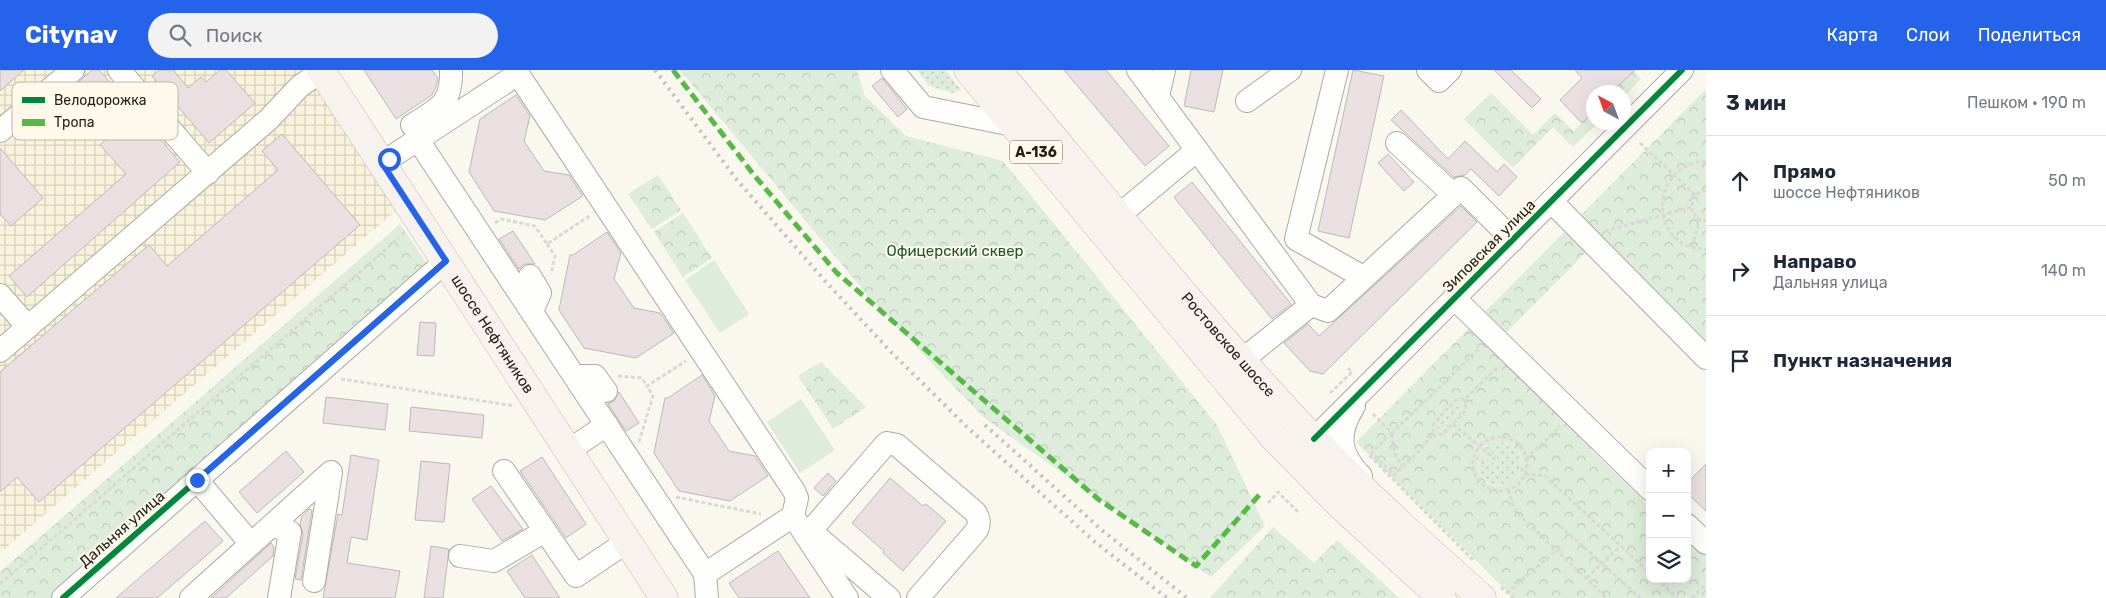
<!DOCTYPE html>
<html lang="ru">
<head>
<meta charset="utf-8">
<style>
	body { margin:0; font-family:Rubik,sans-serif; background:#f2f2f3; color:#1f2937 }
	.controls { position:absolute; right:15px; bottom:15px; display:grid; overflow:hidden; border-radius:10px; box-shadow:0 5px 20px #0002 }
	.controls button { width:45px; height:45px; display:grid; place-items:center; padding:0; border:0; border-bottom:1px solid #e0e1e3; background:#fff; color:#1f2937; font:25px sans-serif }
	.compass { position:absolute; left:1586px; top:15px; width:45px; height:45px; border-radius:50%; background:#fff; box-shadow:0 5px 20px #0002; rotate:319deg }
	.stop { position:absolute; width:15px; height:15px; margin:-11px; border:4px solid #2563eb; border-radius:50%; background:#fff }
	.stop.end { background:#2563eb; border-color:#fff; box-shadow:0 1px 5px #0008 }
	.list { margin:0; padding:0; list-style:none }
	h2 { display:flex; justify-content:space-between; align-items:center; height:65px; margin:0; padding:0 20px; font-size:21px }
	h2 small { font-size:16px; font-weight:400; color:#747a83 }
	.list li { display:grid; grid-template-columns:32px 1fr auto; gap:15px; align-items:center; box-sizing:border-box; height:90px; padding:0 20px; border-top:1px solid #e0e1e3 }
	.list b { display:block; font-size:19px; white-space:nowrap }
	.list p { margin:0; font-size:16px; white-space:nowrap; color:#747a83 }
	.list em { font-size:16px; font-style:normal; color:#747a83 }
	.icon { flex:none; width:28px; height:28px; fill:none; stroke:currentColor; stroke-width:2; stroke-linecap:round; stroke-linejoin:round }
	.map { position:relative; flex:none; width:1706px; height:528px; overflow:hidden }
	header { display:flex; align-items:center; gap:30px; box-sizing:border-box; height:70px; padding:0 25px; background:#2563eb; color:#fff }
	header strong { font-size:24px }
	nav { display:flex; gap:28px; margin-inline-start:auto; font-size:18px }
	.search { width:350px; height:45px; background:#f2f2f3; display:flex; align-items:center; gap:12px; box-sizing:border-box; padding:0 18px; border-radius:28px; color:#747a83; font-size:19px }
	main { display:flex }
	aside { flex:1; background:#fff }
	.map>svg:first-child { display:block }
</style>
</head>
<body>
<header>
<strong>Citynav</strong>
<div class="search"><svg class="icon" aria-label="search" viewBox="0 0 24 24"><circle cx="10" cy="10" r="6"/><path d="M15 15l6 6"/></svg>Поиск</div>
<nav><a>Карта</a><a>Слои</a><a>Поделиться</a></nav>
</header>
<main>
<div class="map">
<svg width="1706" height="528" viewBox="0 0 1706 528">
	<defs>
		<pattern id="industrial-grid" width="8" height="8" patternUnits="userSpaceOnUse" patternTransform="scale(1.25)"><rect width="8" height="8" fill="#faf3dc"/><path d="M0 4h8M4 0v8" fill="none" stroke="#d6d0bc"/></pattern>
		<pattern id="grass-dots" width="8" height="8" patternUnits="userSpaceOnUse" patternTransform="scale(1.25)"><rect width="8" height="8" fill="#deecdb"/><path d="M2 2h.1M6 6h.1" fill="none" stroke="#becabb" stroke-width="1.8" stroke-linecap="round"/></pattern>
		<pattern id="park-crowns" width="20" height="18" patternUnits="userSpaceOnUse" patternTransform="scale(1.25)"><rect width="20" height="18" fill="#deecdb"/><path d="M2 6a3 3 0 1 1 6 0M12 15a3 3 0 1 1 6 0" fill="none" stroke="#becabb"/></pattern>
	</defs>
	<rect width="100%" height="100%" fill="#faf7ee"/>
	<polygon fill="url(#industrial-grid)" points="0,0 308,0 399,138 0,483"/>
	<g fill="url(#grass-dots)">
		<polygon points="917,0 945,0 961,20 953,23 929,16"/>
		<polygon points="1457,335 1461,339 1459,344 1440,362 1437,358 1440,352"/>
		<path d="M1503 372C1543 384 1509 435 1484 408 1477 401 1477 392 1481 383L1493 393 1497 387 1485 378 1493 373Z"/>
	</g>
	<g fill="url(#park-crowns)" fill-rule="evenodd">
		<polygon points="680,0 857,0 865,26 906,66 1003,91 1217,355 1265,456 1211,507 984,348 868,226"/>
		<polygon points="1634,1 1641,9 1624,27 1624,22 1612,22"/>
		<path d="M1706 19V277L1599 169 1494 275 1585 368 1593 382 1650 435V509H1687V465L1706 483V528H1514L1356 372ZM1457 335 1461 339 1459 344 1440 362 1437 358 1440 352ZM1503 372C1547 385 1502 439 1481 405 1476 398 1477 390 1481 383L1493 393 1498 387 1485 377 1493 373Z"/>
		<polygon points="1491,23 1533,65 1555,43 1574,61 1593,41 1594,52 1598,53 1573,77 1553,57 1513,98 1464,49"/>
		<polygon points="658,105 681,140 652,159 628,124"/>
		<polygon points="683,143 712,188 683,207 654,162"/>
		<polygon points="400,154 428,195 50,528 0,528 0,502"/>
		<polygon points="821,292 866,337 833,359 798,306"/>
		<polygon points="1273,457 1314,493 1337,470 1399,528 1210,528"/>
	</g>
	<g fill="#deecdb">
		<polygon points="714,190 749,244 720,263 685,210"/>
		<polygon points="801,329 835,380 800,403 767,352"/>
	</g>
	<g fill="#eae0e1" stroke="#bfb8b7">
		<polygon points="0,0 24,0 0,21"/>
		<polygon points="92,0 99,0 180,92 27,227 9,206 126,104 100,75 107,68 67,22"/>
		<polygon points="159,0 173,0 188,18 201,7 206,12 220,0 226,0 255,33 209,73 152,6"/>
		<polygon points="364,0 432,0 438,8 436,17 432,25 396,49"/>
		<polygon points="1064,0 1106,0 1169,76 1145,96"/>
		<polygon points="1191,0 1223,0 1214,42 1184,36"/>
		<polygon points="1353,0 1384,6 1349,168 1318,161"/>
		<polygon points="1494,0 1511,0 1541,29 1532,38"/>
		<polygon points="1575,0 1635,0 1612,22 1594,22 1594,41 1582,53 1560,30 1582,8"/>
		<polygon points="882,8 907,39 898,47 872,16"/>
		<polygon points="516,25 530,46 524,71 544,101 569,105 583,126 545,150 494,141 469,102 480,49"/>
		<polygon points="1401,40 1448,89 1465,71 1497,102 1504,94 1517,107 1499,126 1471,99 1465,105 1454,107 1391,50"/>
		<polygon points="282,64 360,155 39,432 17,407 0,422 0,302 149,175 167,196 278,100 262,81"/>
		<polygon points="0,78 43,128 11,156 0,144"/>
		<polygon points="1388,84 1414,112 1404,121 1378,93"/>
		<polygon points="1192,112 1291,234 1272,249 1174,127"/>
		<polygon points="1461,136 1477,152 1323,304 1310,301 1284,273 1308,254 1319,266"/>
		<polygon points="513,161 535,194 524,194 519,199 499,169"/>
		<polygon points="607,162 621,183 614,209 634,238 660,243 674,263 636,288 584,278 559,240 570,185 573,185"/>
		<polygon points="420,252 436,253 434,286 417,285"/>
		<polygon points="702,305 715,326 709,351 729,381 755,386 768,406 730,431 679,421 654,383 665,328 668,328"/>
		<polygon points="619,322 639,353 626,361 608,334 614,331"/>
		<polygon points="326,327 388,334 385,360 323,353"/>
		<polygon points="411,337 484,345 482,368 409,361"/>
		<polygon points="286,381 304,402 257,443 239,422"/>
		<polygon points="351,385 379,390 367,470 351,467 347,493 400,501 395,528 323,528 338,444 342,445"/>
		<polygon points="542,387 586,454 566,468 520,401"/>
		<polygon points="421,391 450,394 444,452 415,450"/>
		<polygon points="1706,394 1706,441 1687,423 1687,413"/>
		<polygon points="828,403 836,411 823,426 814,418"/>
		<polygon points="890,408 923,436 926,434 946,451 903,501 883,483 884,481 852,453"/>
		<polygon points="491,416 523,459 502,471 472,429"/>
		<polygon points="309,439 312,440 301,510 295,509 303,464 300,454 302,446"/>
		<polygon points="205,451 223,471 157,528 116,528"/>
		<polygon points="271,473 274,477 273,486 226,528 211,528"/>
		<polygon points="431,476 449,479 443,528 424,528"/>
		<polygon points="778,481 810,528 739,528 729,513"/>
		<polygon points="532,485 560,528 525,528 507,501"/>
	</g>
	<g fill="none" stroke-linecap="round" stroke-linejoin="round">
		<g stroke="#adaaa2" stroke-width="24">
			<g id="minor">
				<polyline points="119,0 208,103"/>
				<polyline points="892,0 923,37 1013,55"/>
				<polyline points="1138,0 1311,235"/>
				<polyline points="1337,0 1296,169 1363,207"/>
				<polyline points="1428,0 1439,11 1450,0"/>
				<polyline points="1158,26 1164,0"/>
				<polyline points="1247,31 1290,0"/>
				<path d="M412 55C439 38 452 35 451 0"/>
				<polyline points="0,61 73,0"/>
				<polyline points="418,70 705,504"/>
				<polyline points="1397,73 1453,124"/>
				<polyline points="382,93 518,4 794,421 797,428 793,446"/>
				<polyline points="1551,131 1706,288"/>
				<polyline points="1118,146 1197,80"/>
				<polyline points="530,206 540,223 532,241"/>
				<polyline points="0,225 28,257"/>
				<polyline points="1454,228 1650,419"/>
				<polyline points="0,281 268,50 300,16 322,1"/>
				<polyline points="1242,290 1311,235 1328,241 1461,118 1513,170"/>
				<polyline points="575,306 595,306 606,321"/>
				<path d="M1354 336C1337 363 1338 383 1361 406"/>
				<polyline points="1314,369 1682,0"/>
				<polyline points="569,380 607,355"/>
				<polyline points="504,401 576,506 628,471"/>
				<polyline points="197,410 251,474"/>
				<polyline points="273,455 290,462 279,528"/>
				<polyline points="1687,455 1706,473"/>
				<polyline points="813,463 889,528"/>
				<path d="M806 466 884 376 887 373 897 375 975 442C979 448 980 452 977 460L918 528"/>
				<polyline points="460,486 494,491 545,461"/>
				<polyline points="63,528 446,191"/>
				<polyline points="191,528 331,402 314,511"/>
				<polyline points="707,528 705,504 793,446 847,528"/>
			</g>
		</g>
		<g stroke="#c4bab2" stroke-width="29">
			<g id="major">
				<path id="s1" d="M321 0 664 528"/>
				<polyline points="968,0 1275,369 1341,436 1442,528"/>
				<path id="s2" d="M997 0C1101 124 1203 252 1314 370 1367 425 1425 477 1482 528"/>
			</g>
		</g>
		<g stroke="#dad8d5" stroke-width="3" stroke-dasharray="4 2.5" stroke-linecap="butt">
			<polyline points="1640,73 1695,125"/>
			<path d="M1706 91C1646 95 1650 181 1706 179"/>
			<polyline points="1706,120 1694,125 1691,138 1697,149 1706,151"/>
			<polyline points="495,153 501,149 535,156 547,174 591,145"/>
			<polyline points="1605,161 1691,137"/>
			<polyline points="547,174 555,186 551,204"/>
			<polyline points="1692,177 1700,149"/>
			<polyline points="618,306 642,308 647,316"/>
			<polyline points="341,309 515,336"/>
			<polyline points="1330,323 1352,302 1348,298"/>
			<polyline points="1373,344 1392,363 1480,278"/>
			<polyline points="1453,354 1495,389"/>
			<polyline points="1392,363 1369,385 1473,490"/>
			<polyline points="1392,364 1395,384 1402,397"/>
			<polyline points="1432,365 1443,364 1466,340 1465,329"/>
			<circle cx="1500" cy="394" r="27"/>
			<polyline points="639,372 653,326 647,316 686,291"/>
			<polyline points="1375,386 1394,405 1419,381 1432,365 1434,353 1456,330 1465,329 1499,296"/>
			<polyline points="1526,389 1560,356"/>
			<polyline points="1525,404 1545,406 1650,503"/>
			<polyline points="1508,420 1516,442 1607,528"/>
			<polyline points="676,427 761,444"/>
			<polyline points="1268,433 1278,422 1299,443"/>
			<polyline points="1560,456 1641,528"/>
			<polyline points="1587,508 1620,476"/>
			<polyline points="1657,509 1677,528"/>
			<polyline points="0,514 399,168"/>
			<polyline points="1501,517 1514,528"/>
			<polyline points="1507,523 1556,480"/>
			<polyline points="1692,528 1706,514"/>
		</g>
		<use href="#minor" stroke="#fefefc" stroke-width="22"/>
		<use href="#major" stroke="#f7f2ee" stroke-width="28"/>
		<g stroke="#c3c2bf" stroke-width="4" stroke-dasharray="2.5 5" stroke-linecap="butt">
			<polyline points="655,0 737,110 826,212 892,283 968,358 1095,472 1167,528"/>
			<polyline points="985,355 1103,461 1187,528"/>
		</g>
		<polyline stroke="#58b947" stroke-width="5" stroke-dasharray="10 5" stroke-linecap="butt" points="673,0 754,105 836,202 1098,429 1196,496 1260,424"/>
		<g stroke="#fef9ea" stroke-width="9">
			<g id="cycleway">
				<polyline points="1314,369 1682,0"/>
				<polyline points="63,528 446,191"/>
			</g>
		</g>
		<use href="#cycleway" stroke="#00873e" stroke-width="6"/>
	</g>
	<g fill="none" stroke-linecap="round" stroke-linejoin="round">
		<polyline stroke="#2563eb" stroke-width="6" points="197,410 446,191 382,93 389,89"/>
	</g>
	<g text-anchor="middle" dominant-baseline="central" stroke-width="4" stroke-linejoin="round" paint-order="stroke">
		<rect fill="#fef9ea" stroke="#646056" stroke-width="1" x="1010" y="70.5" width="52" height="23" rx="4"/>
		<g font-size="14" font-weight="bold" fill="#221f16">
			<text x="1036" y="82">А-136</text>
		</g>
		<g font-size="15" fill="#221f16" stroke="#fef9ea">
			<text transform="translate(1489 176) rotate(-45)">Зиповская улица</text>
			<text stroke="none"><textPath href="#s1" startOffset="315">шоссе Нефтяников</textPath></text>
			<text stroke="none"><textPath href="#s2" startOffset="359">Ростовское шоссе</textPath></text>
			<text transform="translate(122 459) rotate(-41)">Дальняя улица</text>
		</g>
		<g font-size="15" fill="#1c562b" stroke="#fef9ea">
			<text x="955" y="181">Офицерский сквер</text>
		</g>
	</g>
	<rect x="12" y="12" width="166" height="58" rx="8" fill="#fef9ea" stroke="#bcb8aa" stroke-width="1"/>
	<rect x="22" y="27" width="23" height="6" fill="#00873e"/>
	<rect x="22" y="49" width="23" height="7" fill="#58b947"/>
	<g font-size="14" fill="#221f16">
		<text x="54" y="35">Велодорожка</text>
		<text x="54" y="57">Тропа</text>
	</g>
</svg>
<div class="controls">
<button>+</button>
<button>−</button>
<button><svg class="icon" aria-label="layers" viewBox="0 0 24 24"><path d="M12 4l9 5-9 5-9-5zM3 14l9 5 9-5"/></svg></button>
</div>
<svg class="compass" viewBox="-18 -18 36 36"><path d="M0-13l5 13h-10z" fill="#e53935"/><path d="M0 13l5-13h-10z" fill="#747a83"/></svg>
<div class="stop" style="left:389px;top:89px"></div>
<div class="stop end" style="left:197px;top:410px"></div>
</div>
<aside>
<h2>3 мин<small>Пешком · 190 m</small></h2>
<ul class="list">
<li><svg class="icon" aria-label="ahead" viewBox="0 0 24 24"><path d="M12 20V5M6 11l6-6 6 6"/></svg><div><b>Прямо</b><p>шоссе Нефтяников</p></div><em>50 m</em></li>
<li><svg class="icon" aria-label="right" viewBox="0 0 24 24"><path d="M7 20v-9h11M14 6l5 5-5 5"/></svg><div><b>Направо</b><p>Дальняя улица</p></div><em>140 m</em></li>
<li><svg class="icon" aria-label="arrive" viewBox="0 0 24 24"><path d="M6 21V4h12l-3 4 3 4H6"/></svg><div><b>Пункт назначения</b></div></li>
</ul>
</aside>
</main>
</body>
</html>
